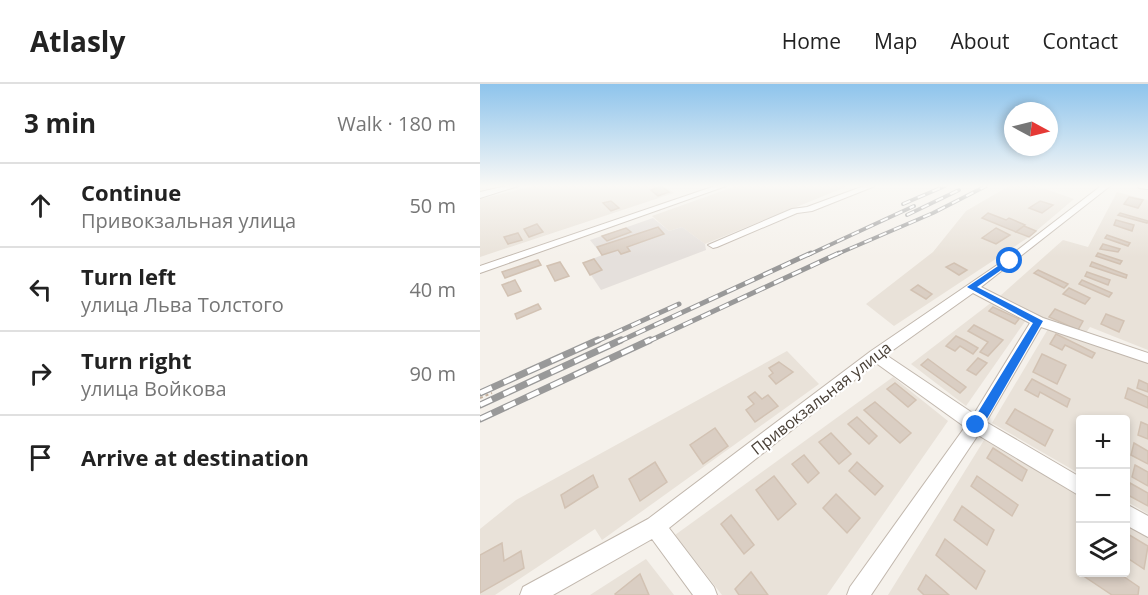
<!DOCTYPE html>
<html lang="en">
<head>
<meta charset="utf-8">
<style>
	body { margin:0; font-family:"Open Sans",sans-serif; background:#f6f6f6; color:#222 }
	.controls { position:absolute; right:18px; bottom:18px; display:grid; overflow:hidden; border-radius:6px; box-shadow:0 3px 9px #0003 }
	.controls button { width:54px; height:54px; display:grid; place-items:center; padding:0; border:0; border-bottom:2px solid #e0e0e0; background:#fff; color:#222; font:30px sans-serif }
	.compass { position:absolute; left:524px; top:18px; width:54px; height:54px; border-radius:50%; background:#fff; box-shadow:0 3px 9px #0003; rotate:97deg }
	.stop { position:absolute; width:18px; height:18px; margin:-14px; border:4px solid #1a73e8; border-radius:50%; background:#fff }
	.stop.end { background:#1a73e8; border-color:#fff; box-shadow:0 2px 6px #0008 }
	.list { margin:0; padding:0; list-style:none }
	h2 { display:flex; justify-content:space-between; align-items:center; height:78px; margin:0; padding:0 24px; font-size:26px }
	h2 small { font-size:20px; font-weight:400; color:#767676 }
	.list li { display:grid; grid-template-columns:39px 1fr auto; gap:18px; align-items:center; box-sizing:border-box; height:84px; padding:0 24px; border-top:2px solid #e0e0e0 }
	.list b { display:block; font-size:22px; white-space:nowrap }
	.list p { margin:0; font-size:20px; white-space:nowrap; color:#767676 }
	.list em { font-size:20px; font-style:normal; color:#767676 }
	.icon { flex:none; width:33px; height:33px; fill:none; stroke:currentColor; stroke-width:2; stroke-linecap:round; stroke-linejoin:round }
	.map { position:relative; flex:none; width:668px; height:511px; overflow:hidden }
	header { display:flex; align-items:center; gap:36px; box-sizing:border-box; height:84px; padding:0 30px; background:#fff; border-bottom:2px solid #e0e0e0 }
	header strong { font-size:28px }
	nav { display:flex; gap:33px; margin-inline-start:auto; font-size:21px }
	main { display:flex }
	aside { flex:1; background:#fff }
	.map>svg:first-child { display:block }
</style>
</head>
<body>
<header>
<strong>Atlasly</strong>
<nav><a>Home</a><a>Map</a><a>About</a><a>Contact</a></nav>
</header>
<main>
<aside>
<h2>3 min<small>Walk · 180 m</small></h2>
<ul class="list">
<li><svg class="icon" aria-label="ahead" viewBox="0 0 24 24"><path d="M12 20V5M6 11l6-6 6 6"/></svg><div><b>Continue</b><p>Привокзальная улица</p></div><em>50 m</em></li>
<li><svg class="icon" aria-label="left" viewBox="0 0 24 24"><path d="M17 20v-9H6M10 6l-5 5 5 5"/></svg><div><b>Turn left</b><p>улица Льва Толстого</p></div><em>40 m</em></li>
<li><svg class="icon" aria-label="right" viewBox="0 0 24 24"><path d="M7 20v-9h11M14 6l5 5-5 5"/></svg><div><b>Turn right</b><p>улица Войкова</p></div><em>90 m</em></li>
<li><svg class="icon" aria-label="arrive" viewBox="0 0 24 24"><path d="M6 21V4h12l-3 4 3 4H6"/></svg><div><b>Arrive at destination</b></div></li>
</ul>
</aside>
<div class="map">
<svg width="668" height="511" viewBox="0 0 668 511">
	<rect width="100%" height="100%" fill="#f5f1eb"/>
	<g fill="#e9e2d9">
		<polygon points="53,102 184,102 194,109 0,173 0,115"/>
		<polygon points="256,102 368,102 225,160 202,143 189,147 172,132"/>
		<polygon points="529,102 557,102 594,115 549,153 414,242 386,220 453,168 486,127"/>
		<polygon points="637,108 668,116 668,266 610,243 605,250 572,240 520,212 583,156 608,163"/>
		<polygon points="512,218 546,236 486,322 431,280"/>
		<polygon points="568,245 668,278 668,430 646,417 646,336 600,336 600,390 512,339"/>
		<polygon points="307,267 339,300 122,456 115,445 15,511 0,511 0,445 36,416"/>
		<polygon points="413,293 468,337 347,511 242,511 195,451"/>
		<polygon points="506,353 600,411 600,488 646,488 646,438 668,452 668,511 408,511"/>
		<polygon points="166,475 194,511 110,511"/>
	</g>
	<polygon fill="#e5e0dc" points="173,134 189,147 202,143 225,160 226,166 121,206 103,179 122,171 110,156"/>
	<g fill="#dacec3" stroke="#d2c2b3" stroke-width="1.5">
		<polygon points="181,102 189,108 178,112 171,106"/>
		<polygon points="649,113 663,116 658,124 644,120"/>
		<polygon points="131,117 139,124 131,127 123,119"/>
		<polygon points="560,117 573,121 562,129 549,124"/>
		<polygon points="508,129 526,136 529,134 545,141 536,148 502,134"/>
		<polygon points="640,129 668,137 667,139 638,131"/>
		<polygon points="636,136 654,141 652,147 634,141"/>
		<polygon points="57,140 63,148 49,153 44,145"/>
		<polygon points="544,142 556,147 549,153 536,148"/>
		<polygon points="178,143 184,150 147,163 150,167 141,170 138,166 122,171 117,163"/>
		<polygon points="146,144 151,148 127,157 122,152"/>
		<polygon points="516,144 530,151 516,160 502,154"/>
		<polygon points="38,149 42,156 28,160 24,153"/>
		<polygon points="627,151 650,159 648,162 625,154"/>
		<polygon points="623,160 640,165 638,168 620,165"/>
		<polygon points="618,169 642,177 640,180 616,172"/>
		<polygon points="114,175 122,186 110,191 103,179"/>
		<polygon points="58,176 61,181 25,194 22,188"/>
		<polygon points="80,178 89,192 75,197 67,182"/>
		<polygon points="612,178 647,191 646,194 610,182"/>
		<polygon points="474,179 487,186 479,191 466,183"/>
		<polygon points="558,186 588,200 584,204 554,189"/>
		<polygon points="607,188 630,196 628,201 605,192"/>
		<polygon points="35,196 41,207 28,212 22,201"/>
		<polygon points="602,196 632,209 629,213 599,200"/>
		<polygon points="438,201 452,210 446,215 431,206"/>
		<polygon points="589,204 610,214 605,220 583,210"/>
		<polygon points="58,220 61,225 37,235 35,230"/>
		<polygon points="513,223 539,235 535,240 509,227"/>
		<polygon points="575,225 603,237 598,246 569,233"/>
		<polygon points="626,230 644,237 639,248 621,240"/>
		<polygon points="494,241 523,256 508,272 500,268 508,258 488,247"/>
		<polygon points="576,250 615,269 612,274 585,261 582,266 570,260"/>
		<polygon points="476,252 486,257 498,264 493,270 480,262 475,267 466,262"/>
		<polygon points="562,270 586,281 577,300 553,288"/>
		<polygon points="498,274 507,279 496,291 487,286"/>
		<polygon points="448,275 486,303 480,309 441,281"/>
		<polygon points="299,278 313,288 296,300 289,292 293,289 289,284"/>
		<polygon points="552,295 590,315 587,323 560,308 558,313 545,306"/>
		<polygon points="659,296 668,300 668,308 657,304"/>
		<polygon points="415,299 436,316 428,323 407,305"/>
		<polygon points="648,304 668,313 668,324 645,314"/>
		<polygon points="275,308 282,315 288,311 298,322 275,338 266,326 274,320 268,313"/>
		<polygon points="395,318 431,349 420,359 384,326"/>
		<polygon points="535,325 573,346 565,362 526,339"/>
		<polygon points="377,333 397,352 389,360 368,340"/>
		<polygon points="661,338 668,341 668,355 658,351"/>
		<polygon points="235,344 248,362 223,380 210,361"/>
		<polygon points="351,349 371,370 359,380 339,358"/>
		<polygon points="654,359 668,367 668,380 651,371"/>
		<polygon points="513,364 547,386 542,397 507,374"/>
		<polygon points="324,371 339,389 328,399 312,380"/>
		<polygon points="175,378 187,398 160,417 149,395"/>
		<polygon points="377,378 403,402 395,411 369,387"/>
		<polygon points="655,381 668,388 668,402 652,393"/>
		<polygon points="113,391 118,403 85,424 81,411"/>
		<polygon points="294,392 316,420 298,436 276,406"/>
		<polygon points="497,392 538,421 532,432 491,402"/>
		<polygon points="650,399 668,409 668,422 648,411"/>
		<polygon points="356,410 380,434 367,449 343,424"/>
		<polygon points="482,422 514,446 507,461 474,436"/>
		<polygon points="251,431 274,461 264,470 241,440"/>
		<polygon points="646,449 668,462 664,485 646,473"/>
		<polygon points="465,455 505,487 496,505 456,471"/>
		<polygon points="22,459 24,477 41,467 44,484 0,509 0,471"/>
		<polygon points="271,488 288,511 259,511 255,505"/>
		<polygon points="603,488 637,488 659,503 658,511 632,511 602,491"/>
		<polygon points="160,490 169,511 136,511 135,510"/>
		<polygon points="446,491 469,511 444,511 438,505"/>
	</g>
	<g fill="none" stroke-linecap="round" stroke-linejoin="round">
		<g stroke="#c1b7ad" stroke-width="2">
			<g id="minor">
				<polygon points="26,102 38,102 0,114 0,108"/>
				<polygon points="235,102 246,102 0,189 0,182"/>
				<polygon points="384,102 395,102 332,127 317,129 237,163 233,164 228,161 312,125 327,123"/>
				<path d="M621 102H630L501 203 563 234 668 269V279L561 243 506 338 600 393V412L498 351 391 511H367L370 503 485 343 396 279 189 444 234 503 237 511H213L172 455 73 511H40L43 503 168 435 391 267 526 175ZM493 209 550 239 494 330 406 271Z"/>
				<polygon points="658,102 668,102 668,105 659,104"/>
				<polygon points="646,420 668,432 668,453 646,441"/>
			</g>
		</g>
		<polyline stroke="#c3b19e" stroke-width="2" stroke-dasharray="3 3" stroke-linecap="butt" points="0,314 12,309"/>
		<use href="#minor" fill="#fff" fill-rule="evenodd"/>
		<g stroke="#999" stroke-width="4">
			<g id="rail-far2">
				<polyline points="423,120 465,102"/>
				<polyline points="427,131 479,106"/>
				<polyline points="328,171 434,122"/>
				<polyline points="355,171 453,129 506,102"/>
			</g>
		</g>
		<g stroke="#999" stroke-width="5">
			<g id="rail-far1">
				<polyline points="115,258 199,220"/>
				<polyline points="138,258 331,169"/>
				<polyline points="167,258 359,169"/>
			</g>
		</g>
		<g stroke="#999" stroke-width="7">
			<g id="rail">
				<polyline points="0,309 118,256"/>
				<polyline points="0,321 141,256"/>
				<polyline points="0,335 170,256"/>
			</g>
		</g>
		<use href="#rail-far2" stroke="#fff" stroke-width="2" stroke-dasharray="8" stroke-linecap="butt"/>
		<use href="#rail-far1" stroke="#fff" stroke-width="3" stroke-dasharray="10" stroke-linecap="butt"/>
		<use href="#rail" stroke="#fff" stroke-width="4.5" stroke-dasharray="13" stroke-linecap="butt"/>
	</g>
	<linearGradient id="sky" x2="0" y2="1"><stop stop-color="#8ec4ec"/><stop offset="0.59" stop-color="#faf9f6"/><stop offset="1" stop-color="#faf9f6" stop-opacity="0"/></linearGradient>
	<rect width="668" height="173" fill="url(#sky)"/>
	<polygon fill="#1a73e8" points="527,176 534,177 497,203 563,237 501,345 496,347 491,341 492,338 553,239 487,203"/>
	<g text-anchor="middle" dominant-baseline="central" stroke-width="4.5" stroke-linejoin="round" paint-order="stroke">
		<g font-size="16" fill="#4a4138" stroke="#fff">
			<text transform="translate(341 314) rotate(-38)">Привокзальная улица</text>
		</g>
	</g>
</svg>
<div class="controls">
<button>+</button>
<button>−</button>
<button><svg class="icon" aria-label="layers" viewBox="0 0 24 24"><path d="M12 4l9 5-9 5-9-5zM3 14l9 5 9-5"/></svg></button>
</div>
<svg class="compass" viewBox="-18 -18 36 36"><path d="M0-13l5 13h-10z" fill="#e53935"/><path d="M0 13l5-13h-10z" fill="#767676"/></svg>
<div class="stop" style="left:530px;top:177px"></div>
<div class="stop end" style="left:496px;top:341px"></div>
</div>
</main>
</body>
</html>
